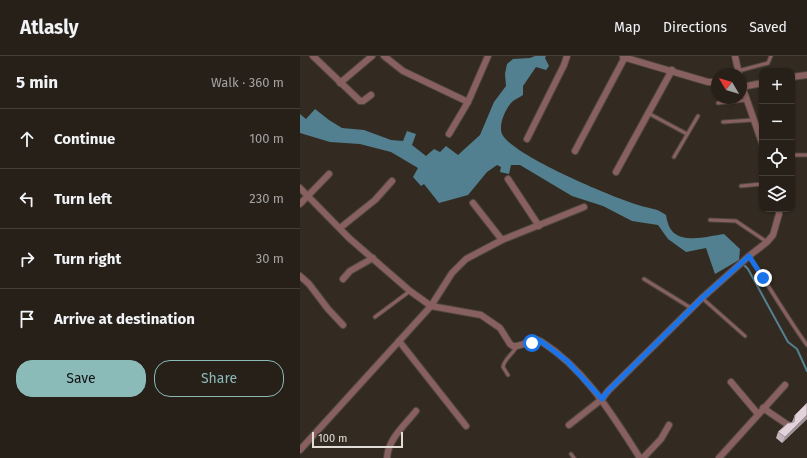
<!DOCTYPE html>
<html lang="en">
<head>
<meta charset="utf-8">
<style>
	body { margin:0; font-family:"Fira Sans",sans-serif; background:#2e2822; color:#f1f3f6 }
	.controls { position:absolute; right:12px; top:12px; display:grid; overflow:hidden; border-radius:8px; box-shadow:0 1px 3px #0004 }
	.controls button { width:36px; height:36px; display:grid; place-items:center; padding:0; border:0; border-bottom:1px solid #423e38; background:#262019; color:#f1f3f6; font:20px sans-serif }
	.compass { position:absolute; left:411px; top:12px; width:36px; height:36px; border-radius:50%; background:#262019; box-shadow:0 1px 3px #0004; rotate:308deg }
	.scale { position:absolute; left:12px; bottom:10px; width:91px; box-sizing:border-box; padding-left:4px; border:2px solid #e2dcd6; border-top:0; font-size:11px; line-height:14px; white-space:nowrap; color:#e2dcd6; -webkit-text-stroke:3px #332b21; paint-order:stroke }
	.stop { position:absolute; width:12px; height:12px; margin:-9px; border:3px solid #1a73e8; border-radius:50%; background:#fff }
	.stop.end { background:#1a73e8; border-color:#fff; box-shadow:0 1px 4px #0008 }
	.list { margin:0; padding:0; list-style:none }
	h2 { display:flex; justify-content:space-between; align-items:center; height:52px; margin:0; padding:0 16px; font-size:17px }
	h2 small { font-size:13px; font-weight:400; color:#a4a3a2 }
	.list li { display:grid; grid-template-columns:26px 1fr auto; gap:12px; align-items:center; box-sizing:border-box; height:60px; padding:0 16px; border-top:1px solid #423e38 }
	.list b { display:block; font-size:15px; white-space:nowrap }
	.list em { font-size:13px; font-style:normal; color:#a4a3a2 }
	.actions { display:flex; gap:8px; padding:12px 16px }
	.actions a { flex:1; padding:9px 0; border:1px solid #8bbbb9; border-radius:16px; text-align:center; font-size:14px; color:#8bbbb9 }
	.actions .main { background:#8bbbb9; color:#111 }
	.icon { flex:none; width:22px; height:22px; fill:none; stroke:currentColor; stroke-width:2; stroke-linecap:round; stroke-linejoin:round }
	.map { position:relative; flex:none; width:507px; height:402px; overflow:hidden }
	header { display:flex; align-items:center; gap:24px; box-sizing:border-box; height:56px; padding:0 20px; background:#262019; border-bottom:1px solid #423e38 }
	header strong { font-size:19px }
	nav { display:flex; gap:22px; margin-inline-start:auto; font-size:14px }
	main { display:flex }
	aside { flex:1; background:#262019 }
	.map>svg:first-child { display:block }
</style>
</head>
<body>
<header>
<strong>Atlasly</strong>
<nav><a>Map</a><a>Directions</a><a>Saved</a></nav>
</header>
<main>
<aside>
<h2>5 min<small>Walk · 360 m</small></h2>
<ul class="list">
<li><svg class="icon" aria-label="ahead" viewBox="0 0 24 24"><path d="M12 20V5M6 11l6-6 6 6"/></svg><div><b>Continue</b></div><em>100 m</em></li>
<li><svg class="icon" aria-label="left" viewBox="0 0 24 24"><path d="M17 20v-9H6M10 6l-5 5 5 5"/></svg><div><b>Turn left</b></div><em>230 m</em></li>
<li><svg class="icon" aria-label="right" viewBox="0 0 24 24"><path d="M7 20v-9h11M14 6l5 5-5 5"/></svg><div><b>Turn right</b></div><em>30 m</em></li>
<li><svg class="icon" aria-label="arrive" viewBox="0 0 24 24"><path d="M6 21V4h12l-3 4 3 4H6"/></svg><div><b>Arrive at destination</b></div></li>
</ul>
<div class="actions"><a class="main">Save</a><a>Share</a></div>
</aside>
<div class="map">
<svg width="507" height="402" viewBox="0 0 507 402">
	<rect width="100%" height="100%" fill="#332b21"/>
	<path fill="#538090" d="M235 0H246L245 2 249 10 246 14 236 11 223 30V39C220 41 216 43 213 45 206 51 198 69 202 78 213 100 310 140 335 148 348 153 355 151 366 159 367 165 369 173 374 177 386 187 410 180 424 178L440 193 439 204 415 218 406 192 386 196 368 183 358 169 332 165 303 150 272 140 220 109H211L209 118 200 116 201 111 197 109 187 116 168 139 139 147 124 128 121 130 113 121 118 112 91 96 60 88 30 86 0 77V58L6 63 15 53 29 64 42 72 64 74 91 84 103 85 107 75 116 78 112 89 126 100 134 93 140 96 146 90 158 99 180 79 194 46 206 30 205 18 207 8 213 3 230 2Z"/>
	<g fill="none" stroke-linecap="round" stroke-linejoin="round">
		<polyline stroke="#538090" stroke-width="2" points="444,209 448,213 488,286 497,293 507,315"/>
		<g stroke="#4f473e" stroke-width="5">
			<g id="lane">
				<polyline points="438,15 468,7 471,0"/>
				<polyline points="418,47 447,44"/>
				<polyline points="348,57 387,78"/>
				<polyline points="423,66 453,64"/>
				<polyline points="492,99 507,99"/>
				<polyline points="374,101 398,60"/>
				<polyline points="441,130 462,128"/>
				<polyline points="410,164 436,165 467,186"/>
				<path d="M449 200C469 230 486 260 507 289"/>
				<polyline points="344,223 391,252"/>
				<polyline points="402,242 445,280"/>
				<polyline points="75,261 110,235"/>
				<path d="M208 319 203 311C204 303 213 298 217 290"/>
				<polyline points="271,398 274,402"/>
			</g>
		</g>
		<g stroke="#4f473e" stroke-width="8">
			<g id="street">
				<polyline points="13,0 60,45 63,45 71,39"/>
				<polyline points="84,0 103,15 168,46"/>
				<polyline points="435,0 439,18"/>
				<polyline points="323,1 408,26 417,26"/>
				<polyline points="492,21 507,19"/>
				<polyline points="40,27 72,0"/>
				<polyline points="441,27 462,87"/>
				<polyline points="442,31 462,27"/>
				<polyline points="149,78 168,46 188,0"/>
				<polyline points="227,83 264,9 267,0"/>
				<polyline points="275,95 325,1"/>
				<polyline points="316,116 372,14"/>
				<polyline points="208,123 239,170"/>
				<path d="M0 132 49 182 110 235 131 250 181 259 200 272 210 288 213 290H217L238 284 242 286C286 314 313 360 340 402"/>
				<polyline points="173,147 202,184"/>
				<polyline points="0,148 29,118"/>
				<polyline points="40,172 75,144 92,125"/>
				<polyline points="0,220 9,228 28,253 43,269"/>
				<polyline points="43,223 50,215 73,202"/>
				<polyline points="99,285 166,370"/>
				<polyline points="431,326 458,358"/>
				<polyline points="463,352 488,369"/>
				<polyline points="269,369 302,343 308,335 402,242 449,200 467,186 473,179 479,158 479,153"/>
				<polyline points="0,394 131,250 152,217 166,203 202,184 284,151"/>
				<path d="M87 402C88 383 105 369 116 355"/>
				<polyline points="343,402 361,383 369,369"/>
				<polyline points="419,402 485,329"/>
			</g>
		</g>
		<use href="#lane" stroke="#88605f" stroke-width="3"/>
		<use href="#street" stroke="#88605f" stroke-width="6"/>
	</g>
	<polygon fill="#c3b5bb" points="507,347 507,363 482,387 476,382 478,376 492,366 495,359"/>
	<polygon fill="#9f9399" points="507,359 507,363 482,387 485,381"/>
	<polygon fill="#e3d2da" stroke="#9f9399" points="507,347 507,359 485,381 478,376 488,367 490,367 494,366 495,359"/>
	<g fill="none" stroke-linecap="round" stroke-linejoin="round">
		<polyline stroke="#1a73e8" stroke-width="5" points="232,287 238,284 242,286 267,305 302,343 308,335 402,242 449,200 463,222"/>
	</g>
</svg>
<div class="controls">
<button>+</button>
<button>−</button>
<button><svg class="icon" aria-label="locate" viewBox="0 0 24 24"><circle cx="12" cy="12" r="6"/><path d="M12 2v4M12 18v4M2 12h4M18 12h4"/></svg></button>
<button><svg class="icon" aria-label="layers" viewBox="0 0 24 24"><path d="M12 4l9 5-9 5-9-5zM3 14l9 5 9-5"/></svg></button>
</div>
<svg class="compass" viewBox="-18 -18 36 36"><path d="M0-13l5 13h-10z" fill="#e53935"/><path d="M0 13l5-13h-10z" fill="#a4a3a2"/></svg>
<div class="scale">100 m</div>
<div class="stop" style="left:232px;top:287px"></div>
<div class="stop end" style="left:463px;top:222px"></div>
</div>
</main>
</body>
</html>
